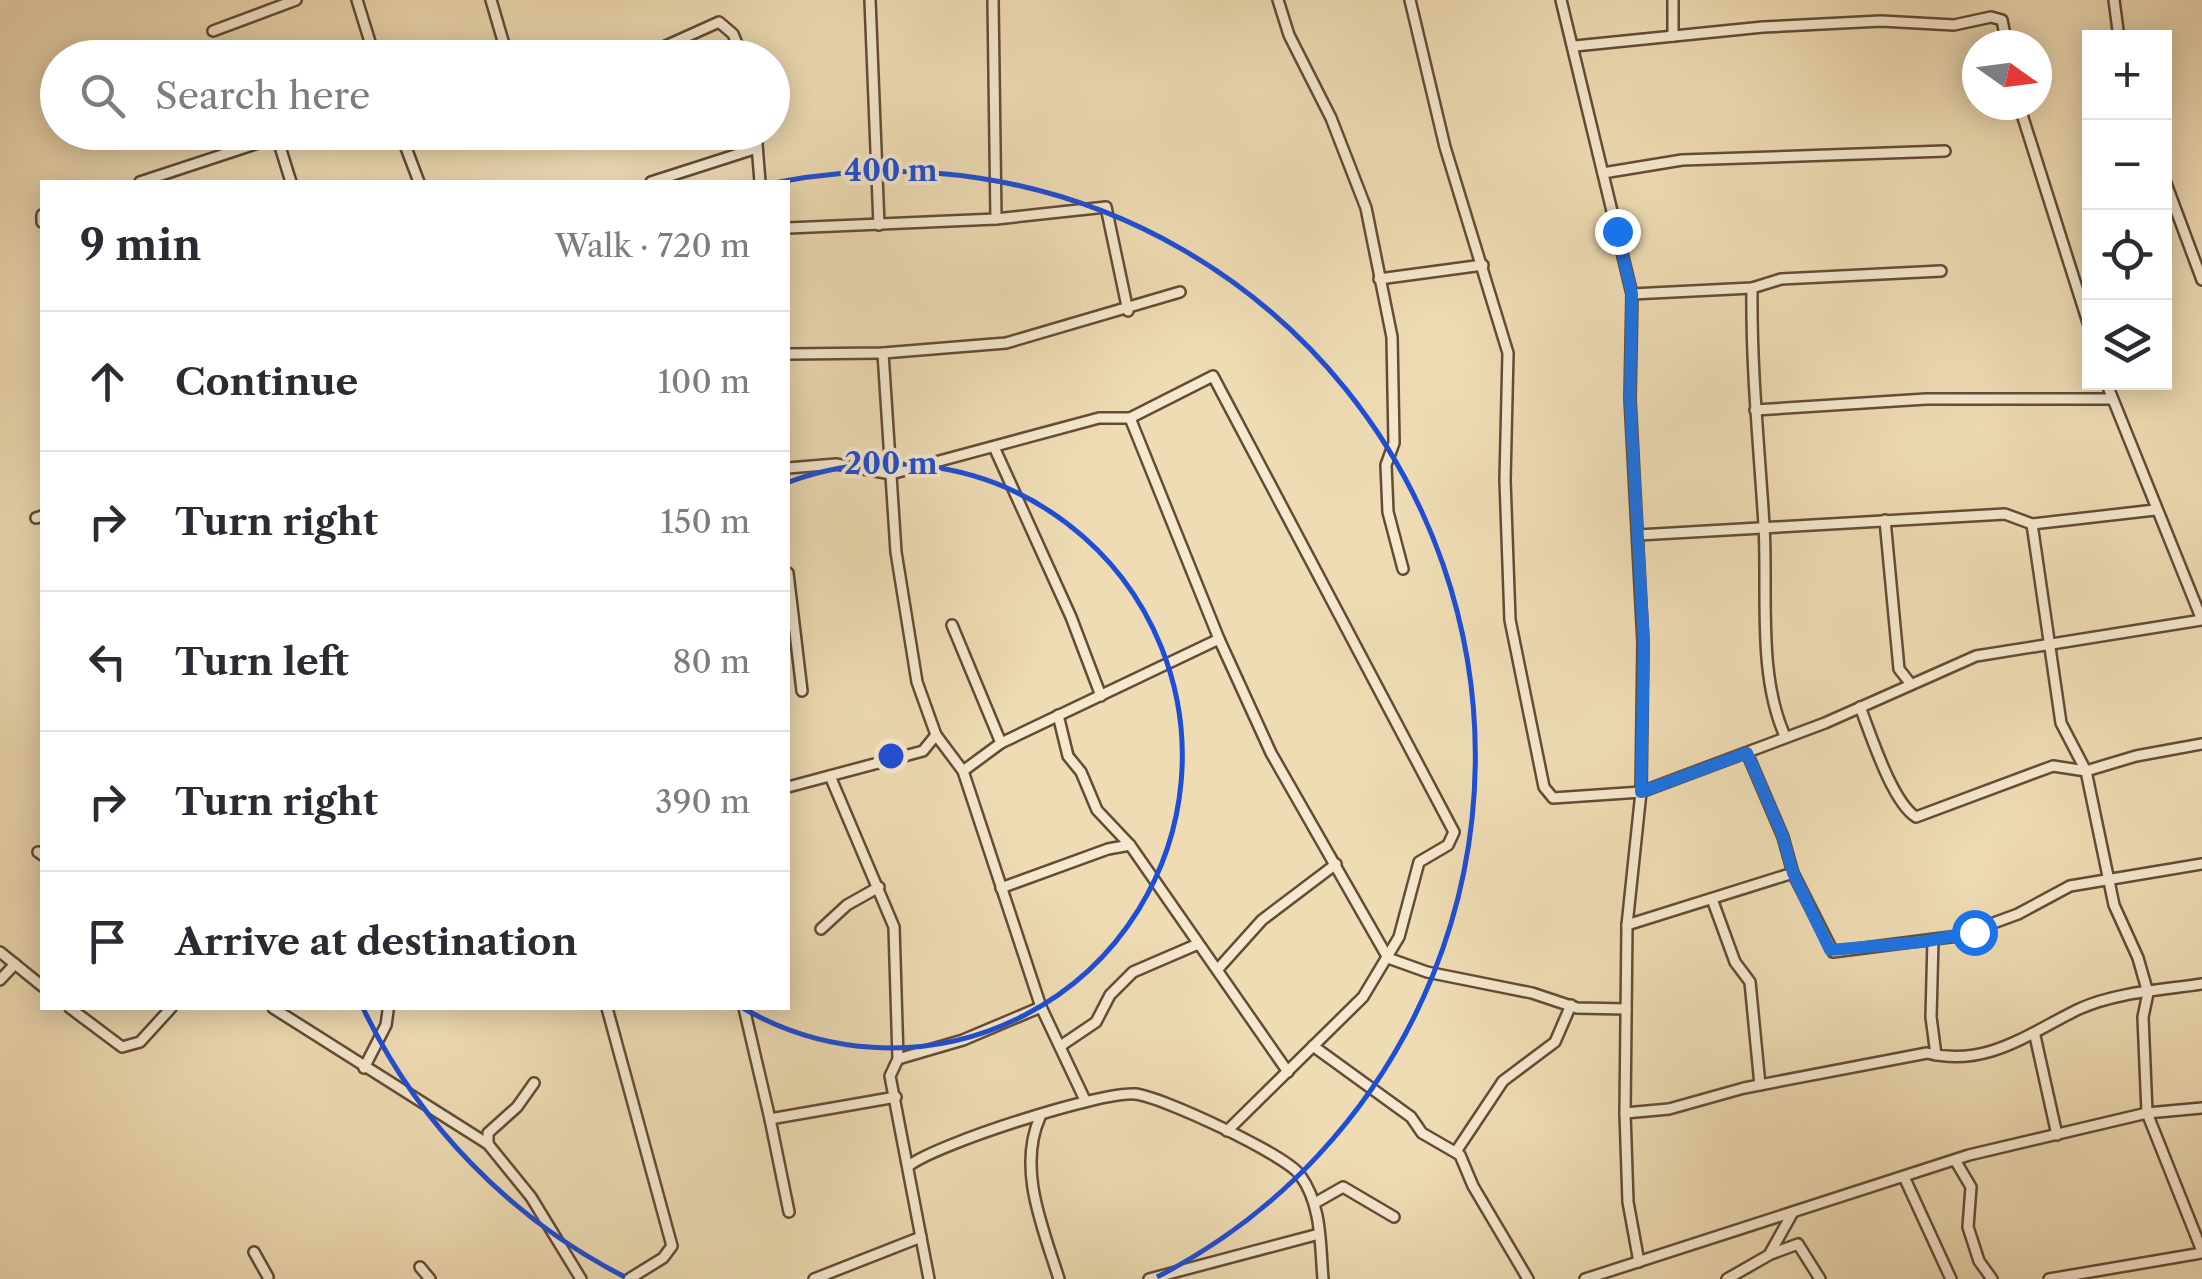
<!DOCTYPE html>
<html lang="en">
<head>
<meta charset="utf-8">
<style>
	body { margin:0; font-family:"Libre Caslon Text",serif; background:#f2f2f3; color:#2b2b33 }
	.controls { position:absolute; right:30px; top:30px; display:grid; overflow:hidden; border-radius:0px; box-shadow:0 5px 25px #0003 }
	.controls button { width:90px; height:90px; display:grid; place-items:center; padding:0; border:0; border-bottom:2px solid #e1e1e2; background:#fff; color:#2b2b33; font:50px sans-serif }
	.compass { position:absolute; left:1962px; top:30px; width:90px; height:90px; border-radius:50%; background:#fff; box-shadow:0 5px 25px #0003; rotate:104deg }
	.stop { position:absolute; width:30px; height:30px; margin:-22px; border:8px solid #1a73e8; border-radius:50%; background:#fff }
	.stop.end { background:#1a73e8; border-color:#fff; box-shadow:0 2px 10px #0008 }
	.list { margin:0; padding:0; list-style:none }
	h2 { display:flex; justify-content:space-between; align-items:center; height:130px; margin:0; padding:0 40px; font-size:42px }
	h2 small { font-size:32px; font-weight:400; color:#7c7c81 }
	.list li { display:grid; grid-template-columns:65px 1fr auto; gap:30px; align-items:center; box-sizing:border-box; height:140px; padding:0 40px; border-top:2px solid #e1e1e2 }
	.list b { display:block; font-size:38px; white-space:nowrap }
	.list em { font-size:32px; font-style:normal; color:#7c7c81 }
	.icon { flex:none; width:55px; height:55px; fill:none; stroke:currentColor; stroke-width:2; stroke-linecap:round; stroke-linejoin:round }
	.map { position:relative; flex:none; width:2202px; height:1279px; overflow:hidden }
	.search { position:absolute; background:#fff; box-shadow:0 5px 25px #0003; left:40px; top:40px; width:750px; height:110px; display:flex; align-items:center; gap:25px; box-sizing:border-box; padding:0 35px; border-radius:55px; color:#7c7c81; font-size:38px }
	.panel { position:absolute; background:#fff; box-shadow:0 5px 25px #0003; left:40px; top:180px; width:750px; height:830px; border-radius:0px }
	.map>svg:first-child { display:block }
</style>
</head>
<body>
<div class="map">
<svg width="2202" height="1279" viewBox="0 0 2202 1279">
	<rect width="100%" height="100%" fill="#efdcb4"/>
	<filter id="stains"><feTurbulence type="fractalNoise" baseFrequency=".002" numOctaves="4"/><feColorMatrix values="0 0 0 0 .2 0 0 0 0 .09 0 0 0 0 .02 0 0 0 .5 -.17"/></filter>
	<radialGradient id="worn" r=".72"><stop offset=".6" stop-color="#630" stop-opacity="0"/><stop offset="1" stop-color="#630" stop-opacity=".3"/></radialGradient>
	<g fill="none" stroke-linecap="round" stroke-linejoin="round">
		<g stroke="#634c36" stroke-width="14">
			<g id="street">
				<polyline points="357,0 375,58"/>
				<polyline points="491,0 508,58"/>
				<polyline points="870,0 879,225"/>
				<polyline points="993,0 996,219"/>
				<polyline points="1278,0 1289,35 1331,118 1366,208 1392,337 1394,443 1386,465 1388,512 1403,569"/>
				<polyline points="1410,0 1445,147 1508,353 1505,480 1510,620 1544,787 1553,798 1641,792 1825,723 1976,656 2202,620 2106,382"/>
				<polyline points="1561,0 1632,294 1630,399 1643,643 1641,792 1627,925 1625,1113 1628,1202 1639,1262"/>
				<polyline points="1673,0 1673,36"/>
				<polyline points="2114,0 2119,38"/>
				<polyline points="213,31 296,0"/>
				<polyline points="1575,46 1763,27 1881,21 1954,25 1991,17 2002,20 2007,45"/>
				<polyline points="639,58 719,22 733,34 743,58"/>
				<polyline points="2019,105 2090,329"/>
				<polyline points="400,132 419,182"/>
				<polyline points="756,132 760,182"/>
				<polyline points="277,137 291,182"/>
				<polyline points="1603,173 1682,160 1945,151"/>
				<polyline points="2164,178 2202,280"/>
				<polyline points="140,182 292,132"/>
				<polyline points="651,182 757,148"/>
				<polyline points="42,215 42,222"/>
				<polyline points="788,228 996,219 1106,207 1128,311"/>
				<polyline points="1379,279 1483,265"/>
				<path d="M1752 288C1751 368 1759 445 1764 525 1768 591 1757 674 1785 736"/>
				<polyline points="1632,294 1752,288 1781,279 1941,271"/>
				<polyline points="883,353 896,552 917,682 936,735 963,771 1041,1007 1085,1100"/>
				<polyline points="788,354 883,353 1006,343 1180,292"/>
				<polyline points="1755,410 1926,399 2111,399"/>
				<polyline points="1130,418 1219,639 1271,753 1388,958 1427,972 1532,993 1577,1008 1626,1009"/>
				<polyline points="994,447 1071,617 1101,696"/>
				<polyline points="788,468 836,464 891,474 1099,418 1130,418 1213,376 1454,832 1448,845 1419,862 1399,937 1363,997 1227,1131"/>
				<polyline points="36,518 42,516"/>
				<polyline points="1885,520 1899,669 1910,683"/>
				<polyline points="2032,524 2061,723 2086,771 2114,905 2138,958 2148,993 2143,1017 2147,1113 2202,1251"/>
				<polyline points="1638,535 2005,514 2032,524 2155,510"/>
				<polyline points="788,573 802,691"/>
				<polyline points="952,625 1001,743"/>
				<path d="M1860 707C1871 735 1892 802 1916 817L2053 766 2086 771 2136 756 2202 744"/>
				<polyline points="1058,715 1068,756 1081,772 1097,810 1130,845 1288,1072"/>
				<polyline points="1747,753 1783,837 1793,873 1833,952 1958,936 2018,914 2070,886 2202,864"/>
				<polyline points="963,771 1001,743 1219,639"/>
				<polyline points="830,776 894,927 898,1059 890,1076 929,1279"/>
				<polyline points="788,787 923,751 936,735"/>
				<polyline points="38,852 42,855"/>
				<polyline points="1001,888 1108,849 1130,845"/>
				<polyline points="1712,899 1735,962 1750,982 1760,1085"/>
				<polyline points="1627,925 1793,873"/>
				<polyline points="821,929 847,905 879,887"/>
				<polyline points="1933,940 1931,1017 1936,1055"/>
				<polyline points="0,952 42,986"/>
				<polyline points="1218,969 1262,920 1336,864"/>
				<polyline points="0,980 15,964"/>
				<polyline points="70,1008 122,1047 140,1042 171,1008"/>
				<polyline points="273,1008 488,1144 531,1197 581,1279"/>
				<polyline points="607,1008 672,1246 663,1258 629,1279"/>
				<polyline points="744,1008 770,1119"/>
				<polyline points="2035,1036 2057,1135"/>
				<polyline points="1062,1045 1096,1022 1110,995 1133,972 1198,944"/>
				<polyline points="1313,1046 1411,1117 1422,1133 1460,1155 1473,1186 1528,1279"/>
				<polyline points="898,1059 963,1040 1041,1007"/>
				<polyline points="364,1068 386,1025 388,1011"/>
				<path d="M1625 1113 1669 1109 1744 1088 1927 1053C1987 1068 2029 1033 2079 1009 2116 992 2163 990 2202 984"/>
				<path d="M1040 1117C1017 1169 1043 1228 1059 1279"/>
				<polyline points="488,1144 488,1133 517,1107 534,1083"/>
				<polyline points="1457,1150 1503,1081 1555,1042 1571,1005"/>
				<polyline points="1955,1160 1971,1187 1968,1227 1979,1261 1992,1279"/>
				<path d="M910 1165C937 1144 1101 1091 1135 1094 1161 1096 1286 1155 1300 1175 1322 1205 1320 1244 1323 1279"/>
				<polyline points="1905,1179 1951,1279"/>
				<polyline points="1315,1203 1343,1187 1394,1217"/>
				<polyline points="789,1212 770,1119 896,1097"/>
				<polyline points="254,1252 268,1277"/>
				<polyline points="1771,1254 1798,1244 1820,1279"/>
				<polyline points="420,1267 430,1279"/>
				<polyline points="814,1279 921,1237"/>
				<polyline points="1149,1279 1319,1234"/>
				<polyline points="1585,1279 1969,1155 2147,1113 2202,1108"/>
				<polyline points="1727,1279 1769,1255 1793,1212"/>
				<polyline points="2049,1279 2202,1253"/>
			</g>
		</g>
		<use href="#street" stroke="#f5e8ce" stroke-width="9"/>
	</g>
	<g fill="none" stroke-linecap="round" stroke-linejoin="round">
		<polyline stroke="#1a73e8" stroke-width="12" points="1617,231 1632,294 1630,399 1644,643 1641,792 1747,753 1783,837 1793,873 1830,950 1922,942 1974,932"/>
	</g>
	<g fill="none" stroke="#1d4ed8" stroke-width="5">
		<path d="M789 482A292 292 0 1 1 743 1008"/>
		<path d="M625 1277A585 585 0 0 1 363 1008M779 182A585 585 0 0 1 1157 1277"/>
	</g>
	<circle cx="891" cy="756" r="15" fill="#1d4ed8" stroke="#f5e8ce" stroke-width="5"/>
	<g font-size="30" text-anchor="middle" font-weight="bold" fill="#1d4ed8" stroke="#f5e8ce" stroke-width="8" stroke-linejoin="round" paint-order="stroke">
		<text x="891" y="181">400 m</text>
		<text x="891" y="474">200 m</text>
	</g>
	<rect width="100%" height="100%" filter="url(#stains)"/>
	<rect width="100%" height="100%" fill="url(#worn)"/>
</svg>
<div class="controls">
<button>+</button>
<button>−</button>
<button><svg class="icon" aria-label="locate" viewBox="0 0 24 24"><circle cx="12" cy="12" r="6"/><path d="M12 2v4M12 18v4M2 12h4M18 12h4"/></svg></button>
<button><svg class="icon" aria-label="layers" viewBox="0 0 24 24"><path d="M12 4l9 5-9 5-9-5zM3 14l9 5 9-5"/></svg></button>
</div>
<svg class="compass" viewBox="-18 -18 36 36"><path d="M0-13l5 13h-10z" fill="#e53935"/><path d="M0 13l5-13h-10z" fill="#7c7c81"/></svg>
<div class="stop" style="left:1974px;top:932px"></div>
<div class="stop end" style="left:1617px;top:231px"></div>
<div class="search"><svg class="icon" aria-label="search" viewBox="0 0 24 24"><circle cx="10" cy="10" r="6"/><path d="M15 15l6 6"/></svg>Search here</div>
<section class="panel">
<h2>9 min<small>Walk · 720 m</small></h2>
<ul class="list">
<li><svg class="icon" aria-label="ahead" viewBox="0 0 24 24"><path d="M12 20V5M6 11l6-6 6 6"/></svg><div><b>Continue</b></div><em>100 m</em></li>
<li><svg class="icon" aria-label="right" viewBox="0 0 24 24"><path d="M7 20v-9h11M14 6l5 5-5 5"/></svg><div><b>Turn right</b></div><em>150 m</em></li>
<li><svg class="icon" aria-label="left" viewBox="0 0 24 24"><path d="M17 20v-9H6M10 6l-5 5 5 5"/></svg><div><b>Turn left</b></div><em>80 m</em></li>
<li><svg class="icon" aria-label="right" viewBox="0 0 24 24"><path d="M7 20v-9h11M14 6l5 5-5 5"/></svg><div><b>Turn right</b></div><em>390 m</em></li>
<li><svg class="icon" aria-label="arrive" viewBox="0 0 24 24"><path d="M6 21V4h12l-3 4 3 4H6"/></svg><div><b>Arrive at destination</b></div></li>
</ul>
</section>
</div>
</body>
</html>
